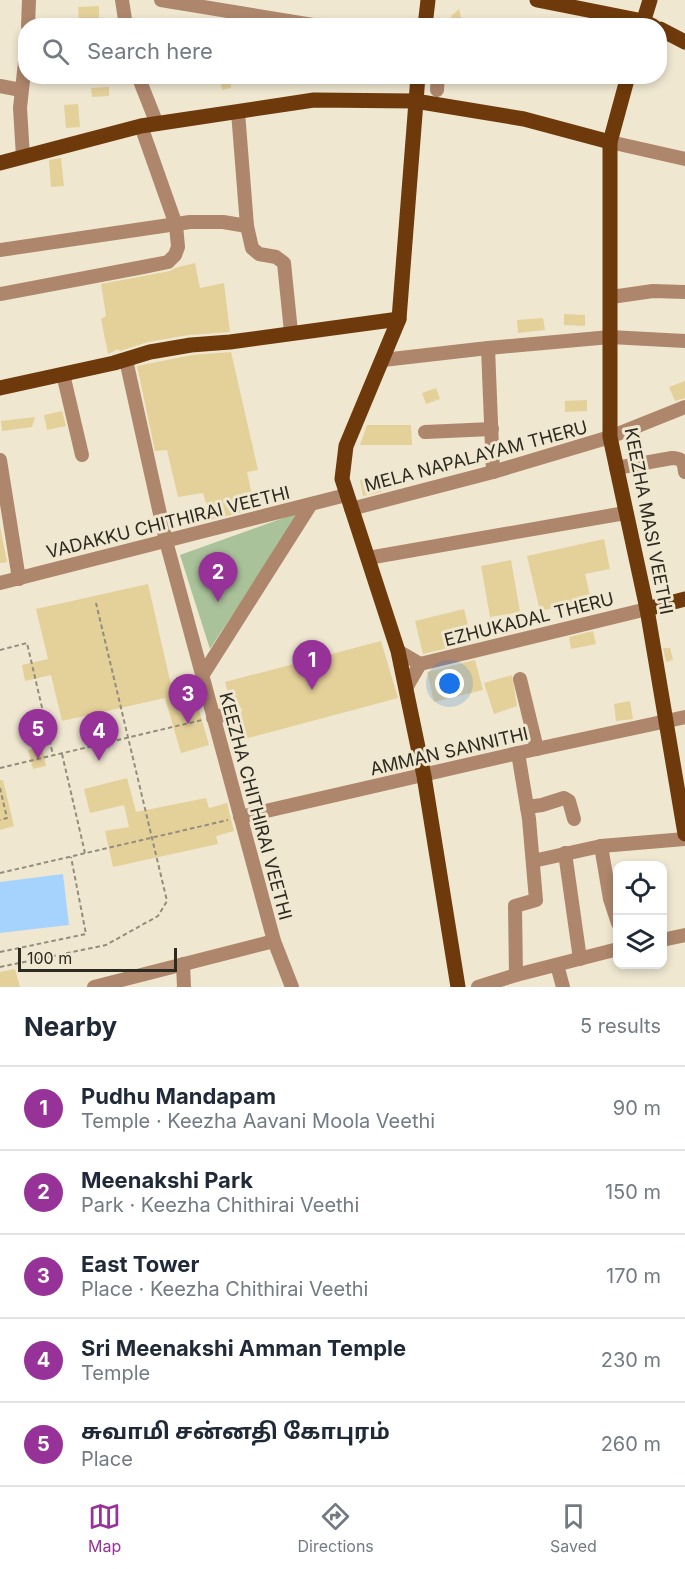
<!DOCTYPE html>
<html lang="en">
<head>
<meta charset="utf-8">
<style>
	body { margin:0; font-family:Inter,"Noto Sans Tamil",sans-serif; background:#f2f2f3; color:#1f2937 }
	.controls { position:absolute; right:18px; bottom:18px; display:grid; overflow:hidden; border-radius:12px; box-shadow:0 3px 9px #0003 }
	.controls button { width:54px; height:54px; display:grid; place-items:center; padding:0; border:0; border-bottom:2px solid #e0e1e3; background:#fff; color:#1f2937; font:30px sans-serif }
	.scale { position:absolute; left:18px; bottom:15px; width:159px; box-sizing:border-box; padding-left:6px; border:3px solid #2d2a21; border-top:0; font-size:16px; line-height:21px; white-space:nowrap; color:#2d2a21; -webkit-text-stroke:4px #efe7d0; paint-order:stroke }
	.you { position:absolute; left:450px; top:684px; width:21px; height:21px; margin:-15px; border:4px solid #fff; border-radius:50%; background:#1a73e8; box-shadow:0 0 0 9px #1a73e833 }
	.badge { display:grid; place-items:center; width:39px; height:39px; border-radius:50%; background:#963298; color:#fff; font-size:20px; font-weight:700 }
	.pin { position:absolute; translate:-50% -50px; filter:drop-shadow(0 2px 3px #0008) }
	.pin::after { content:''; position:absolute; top:32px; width:21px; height:18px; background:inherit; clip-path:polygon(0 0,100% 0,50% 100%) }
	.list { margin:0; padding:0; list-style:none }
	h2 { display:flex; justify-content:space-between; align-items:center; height:78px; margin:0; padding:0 24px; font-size:26px }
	h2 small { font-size:20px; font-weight:400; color:#747a83 }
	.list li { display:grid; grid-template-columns:39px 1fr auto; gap:18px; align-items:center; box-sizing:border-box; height:84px; padding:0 24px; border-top:2px solid #e0e1e3 }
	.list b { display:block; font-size:22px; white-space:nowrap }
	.list p { margin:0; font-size:20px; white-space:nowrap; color:#747a83 }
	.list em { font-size:20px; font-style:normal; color:#747a83 }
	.icon { flex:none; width:33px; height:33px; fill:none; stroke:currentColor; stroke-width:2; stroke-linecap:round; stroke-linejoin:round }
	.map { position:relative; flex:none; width:685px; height:987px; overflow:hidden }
	.search { position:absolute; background:#fff; box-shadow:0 3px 9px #0003; left:18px; right:18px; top:18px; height:66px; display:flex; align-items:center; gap:15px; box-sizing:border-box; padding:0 21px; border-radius:24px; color:#747a83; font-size:22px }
	.sheet { height:498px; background:#fff }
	nav { display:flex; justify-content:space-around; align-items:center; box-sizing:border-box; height:84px; border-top:2px solid #e0e1e3; background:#fff; font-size:16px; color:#747a83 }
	nav a { display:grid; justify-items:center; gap:3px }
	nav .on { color:#963298 }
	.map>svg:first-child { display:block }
</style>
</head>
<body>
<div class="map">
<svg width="685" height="987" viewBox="0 0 685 987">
	<rect width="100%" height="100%" fill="#efe7d0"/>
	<polygon fill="#a9c29a" points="300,512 210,649 180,555"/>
	<polygon fill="#a6d3fd" points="63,874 69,925 0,933 0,882"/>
	<g fill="#e4d099">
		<polygon points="99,6 99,24 79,24 78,7"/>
		<polygon points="459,9 463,26 455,26 451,16"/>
		<polygon points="220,76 230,76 231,88 222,90"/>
		<polygon points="109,87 109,96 92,97 91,88"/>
		<polygon points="78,104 80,127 66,128 64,105"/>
		<polygon points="61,158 64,186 51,187 49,160"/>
		<polygon points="195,263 200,288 224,283 230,332 189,335 148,342 120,351 118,349 108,354 101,319 106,316 101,284 170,271 175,268"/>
		<polygon points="564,314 585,315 585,326 564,325"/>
		<polygon points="543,318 545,330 518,333 517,320"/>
		<polygon points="231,352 258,470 247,472 255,509 211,520 203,493 178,497 167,450 155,451 137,366 192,355"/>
		<polygon points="685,381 685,398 675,401 669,387"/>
		<polygon points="436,388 440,399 426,404 422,393"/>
		<polygon points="587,400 587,411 565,412 565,401"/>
		<polygon points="62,411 66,426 47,430 44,415"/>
		<polygon points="35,417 32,427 2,431 1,421"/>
		<polygon points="367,425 411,425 412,445 360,445"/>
		<polygon points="379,477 382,492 363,496 360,480"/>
		<polygon points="0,526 7,562 0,563"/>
		<polygon points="604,539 610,569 585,574 591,600 540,611 527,556"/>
		<polygon points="511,560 520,612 490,617 481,566"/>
		<polygon points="148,584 174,698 194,692 209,745 181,753 165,698 62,721 51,675 25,681 22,665 48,659 36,609"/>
		<polygon points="464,609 472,642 423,654 415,621"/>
		<polygon points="593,631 596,644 571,649 569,637"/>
		<polygon points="381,641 398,698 241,740 236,721 240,718 242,710 239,705 231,703 225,682"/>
		<polygon points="663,648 670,648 673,660 666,662"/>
		<polygon points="475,660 483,690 434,702 427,672"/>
		<polygon points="512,675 517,706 494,714 484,683"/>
		<polygon points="630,701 633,719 616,721 614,704"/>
		<polygon points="42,747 46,766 33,769 28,750"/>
		<polygon points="127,778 136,812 206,798 209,808 227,803 234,831 216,836 218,844 113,867 105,831 129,827 124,805 90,813 84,789"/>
		<polygon points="0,780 3,780 14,826 0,830"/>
		<polygon points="15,969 20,987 0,987 0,972"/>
	</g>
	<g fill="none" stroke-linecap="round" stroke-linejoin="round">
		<g stroke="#938d7d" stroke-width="2" stroke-dasharray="4.5 3" stroke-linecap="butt">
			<polyline points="0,650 27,643 53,755"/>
			<polyline points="62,754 85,853"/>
			<polyline points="0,768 202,720"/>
			<polyline points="0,788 7,818 0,820"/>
			<polyline points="0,873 228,820"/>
			<polyline points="0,952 86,934 71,857"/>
			<polyline points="0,967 106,945 158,916 167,901 96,603"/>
		</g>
		<g stroke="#ad866c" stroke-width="14">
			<polyline points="122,0 126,26"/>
			<polyline points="161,0 319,26"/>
			<polyline points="28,26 29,0"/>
			<polyline points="138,76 157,124"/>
			<polyline points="0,86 21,90"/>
			<polyline points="437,90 438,76"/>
			<polyline points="238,112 247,226 252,248 259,254 276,257 284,263 291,332"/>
			<polyline points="610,142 685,159"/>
			<polyline points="23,157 20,108 26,53"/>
			<polyline points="0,250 190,222 223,222 247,226"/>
			<polyline points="0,294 143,267 168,262 175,255 178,247 176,225 141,126"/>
			<polyline points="611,297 653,291 685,292"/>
			<polyline points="488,348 493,472"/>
			<polyline points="126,360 166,541 274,941 292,987"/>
			<polyline points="383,360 488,348 610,337 685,341"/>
			<polyline points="63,374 82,455"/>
			<polyline points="425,432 492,429"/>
			<polyline points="0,460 19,579"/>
			<path d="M616 468 672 458C682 458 684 462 685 472"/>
			<polyline points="351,509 493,472 610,437 685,407"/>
			<polyline points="368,558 625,513"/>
			<polyline points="0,583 346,495"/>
			<polyline points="398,651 420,664 406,688"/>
			<polyline points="420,664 647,609"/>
			<polyline points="202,676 311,504"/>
			<polyline points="520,679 537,749"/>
			<polyline points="213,718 233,712"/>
			<polyline points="527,807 542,805 564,798 569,801 574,819"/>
			<polyline points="240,817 518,753 685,717"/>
			<polyline points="601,846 610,899 618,923"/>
			<polyline points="565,853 580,959"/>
			<polyline points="533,861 601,846 685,839"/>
			<polyline points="662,940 685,935"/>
			<polyline points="183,964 184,987"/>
			<polyline points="557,965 563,987"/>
			<polyline points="516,975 515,906 536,900 529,819 518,753"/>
			<polyline points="94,987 274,941"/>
			<polyline points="478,987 516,975 618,949"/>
		</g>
		<g stroke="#6e3a0b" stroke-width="15">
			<polyline points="537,0 643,21 653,26"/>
			<polyline points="425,26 428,0"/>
			<polyline points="642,26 650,0"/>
			<polyline points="660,29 685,42"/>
			<polyline points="418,76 399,319 346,446 342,479 398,651 424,776 458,987"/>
			<polyline points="628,76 610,142 610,437 647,609 685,834"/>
			<polyline points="0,163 141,126 314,100 415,101 524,119 610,142"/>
			<polyline points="0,388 114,363 150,352 191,345 230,342 399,319"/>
			<polyline points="647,609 685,599"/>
		</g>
	</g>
	<g text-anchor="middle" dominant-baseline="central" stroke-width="6" stroke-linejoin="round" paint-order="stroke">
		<g font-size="18" fill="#2d2a21" stroke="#efe7d0">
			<text transform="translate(476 456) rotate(-15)">MELA NAPALAYAM THERU</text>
			<text transform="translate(649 521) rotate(79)">KEEZHA MASI VEETHI</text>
			<text transform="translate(168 522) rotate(-14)">VADAKKU CHITHIRAI VEETHI</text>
			<text transform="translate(529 619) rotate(-14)">EZHUKADAL THERU</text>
			<text transform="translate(449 751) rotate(-13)">AMMAN SANNITHI</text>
			<text transform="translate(256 806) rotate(75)">KEEZHA CHITHIRAI VEETHI</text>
		</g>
	</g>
</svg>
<div class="controls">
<button><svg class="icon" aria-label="locate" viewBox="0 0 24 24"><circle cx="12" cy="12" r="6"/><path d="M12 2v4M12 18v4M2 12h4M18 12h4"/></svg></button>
<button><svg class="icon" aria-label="layers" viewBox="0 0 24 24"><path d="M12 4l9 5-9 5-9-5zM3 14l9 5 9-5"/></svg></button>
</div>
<div class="scale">100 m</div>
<div class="you"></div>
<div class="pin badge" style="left:312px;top:690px">1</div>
<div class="pin badge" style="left:218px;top:602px">2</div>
<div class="pin badge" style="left:188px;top:724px">3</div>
<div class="pin badge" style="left:99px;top:761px">4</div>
<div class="pin badge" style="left:38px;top:759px">5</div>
<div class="search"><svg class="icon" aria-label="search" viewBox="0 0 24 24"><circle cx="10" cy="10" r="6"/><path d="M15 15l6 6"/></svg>Search here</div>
</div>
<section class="sheet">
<h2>Nearby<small>5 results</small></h2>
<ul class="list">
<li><span class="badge">1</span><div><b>Pudhu Mandapam</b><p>Temple · Keezha Aavani Moola Veethi</p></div><em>90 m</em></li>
<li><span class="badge">2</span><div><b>Meenakshi Park</b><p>Park · Keezha Chithirai Veethi</p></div><em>150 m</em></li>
<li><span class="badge">3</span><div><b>East Tower</b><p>Place · Keezha Chithirai Veethi</p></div><em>170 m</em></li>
<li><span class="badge">4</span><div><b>Sri Meenakshi Amman Temple</b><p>Temple</p></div><em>230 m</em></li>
<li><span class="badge">5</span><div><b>சுவாமி சன்னதி கோபுரம்</b><p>Place</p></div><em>260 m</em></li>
</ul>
</section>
<nav>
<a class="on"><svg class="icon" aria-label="map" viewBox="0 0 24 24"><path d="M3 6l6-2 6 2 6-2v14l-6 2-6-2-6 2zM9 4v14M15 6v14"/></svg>Map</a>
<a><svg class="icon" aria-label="directions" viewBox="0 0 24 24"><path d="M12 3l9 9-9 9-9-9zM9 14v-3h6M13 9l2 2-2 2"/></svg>Directions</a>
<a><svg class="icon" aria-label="saved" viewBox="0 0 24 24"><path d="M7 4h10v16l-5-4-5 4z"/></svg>Saved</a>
</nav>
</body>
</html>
